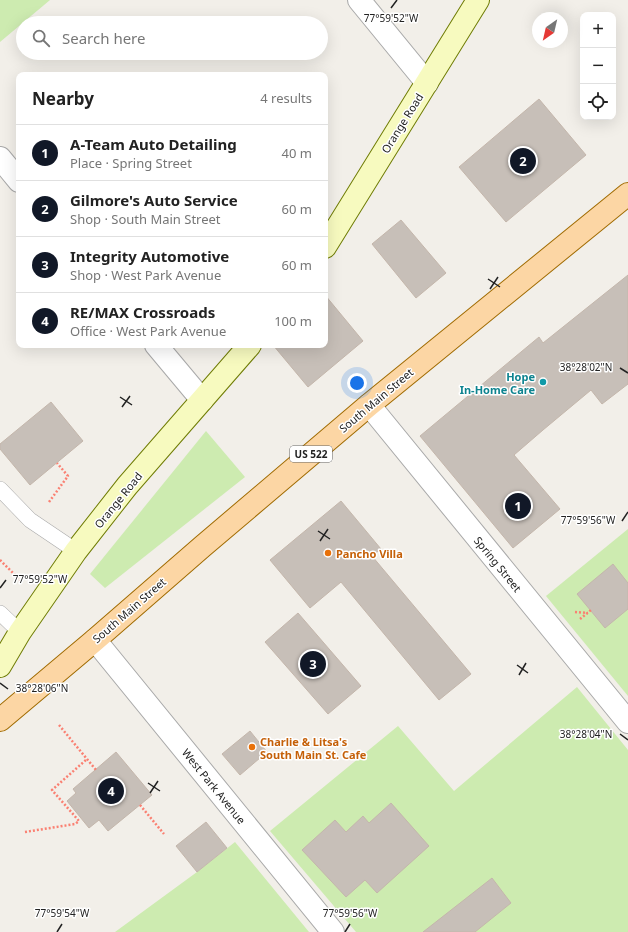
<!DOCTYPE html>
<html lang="en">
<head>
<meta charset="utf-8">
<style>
	body { margin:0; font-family:"Noto Sans",sans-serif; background:#f6f6f6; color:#222 }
	.controls { position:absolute; right:12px; top:12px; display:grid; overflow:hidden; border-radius:8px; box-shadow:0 4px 16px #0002 }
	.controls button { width:36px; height:36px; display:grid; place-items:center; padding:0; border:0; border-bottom:1px solid #e0e0e0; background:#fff; color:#222; font:20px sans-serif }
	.compass { position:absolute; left:532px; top:12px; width:36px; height:36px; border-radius:50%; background:#fff; box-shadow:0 4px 16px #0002; rotate:214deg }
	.you { position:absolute; left:357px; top:383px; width:14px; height:14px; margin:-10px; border:3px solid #fff; border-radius:50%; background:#1a73e8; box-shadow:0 0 0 6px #1a73e833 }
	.badge { display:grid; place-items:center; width:26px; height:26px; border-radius:50%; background:#111827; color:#fff; font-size:13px; font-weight:700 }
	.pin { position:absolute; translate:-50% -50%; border:2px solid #fff; box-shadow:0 1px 4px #0006 }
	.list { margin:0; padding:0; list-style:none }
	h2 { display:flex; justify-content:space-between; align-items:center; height:52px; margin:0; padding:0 16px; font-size:17px }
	h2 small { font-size:13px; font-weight:400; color:#767676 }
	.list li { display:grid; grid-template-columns:26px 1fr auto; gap:12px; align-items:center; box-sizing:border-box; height:56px; padding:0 16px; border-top:1px solid #e0e0e0 }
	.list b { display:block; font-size:15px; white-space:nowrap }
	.list p { margin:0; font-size:13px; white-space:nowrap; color:#767676 }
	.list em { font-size:13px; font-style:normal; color:#767676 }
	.icon { flex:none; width:22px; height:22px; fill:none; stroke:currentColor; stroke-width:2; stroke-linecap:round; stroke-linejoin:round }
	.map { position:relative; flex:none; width:628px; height:932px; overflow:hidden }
	.search { position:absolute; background:#fff; box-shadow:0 4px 16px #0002; left:16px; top:16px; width:312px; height:44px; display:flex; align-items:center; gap:10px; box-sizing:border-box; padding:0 14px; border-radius:22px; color:#767676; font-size:15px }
	.panel { position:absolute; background:#fff; box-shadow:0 4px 16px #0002; left:16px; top:72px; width:312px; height:276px; border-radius:8px }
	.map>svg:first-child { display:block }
</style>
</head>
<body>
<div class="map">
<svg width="628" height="932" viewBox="0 0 628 932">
	<rect width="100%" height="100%" fill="#f2efe9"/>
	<g fill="#cdebb0">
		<polygon points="0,0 50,0 0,42"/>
		<polygon points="206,431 245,477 105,588 90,574"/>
		<polygon points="628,529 628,696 546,596"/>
		<polygon points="577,687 628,750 628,932 356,932 270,831 398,726 454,791"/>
		<polygon points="235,842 309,932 115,932 197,872"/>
	</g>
	<g fill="#c7bfb8" stroke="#c4b6ab">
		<polygon points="539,99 586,155 506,222 459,167"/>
		<polygon points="401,220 446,273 416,298 372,244"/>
		<polygon points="628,275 628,384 602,404 591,390 543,430 514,455 560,509 513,548 420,436 539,337 543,343"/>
		<polygon points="325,295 363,341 308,387 273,345 325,345"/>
		<polygon points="51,402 83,441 30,485 0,449 0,444"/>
		<polygon points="341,501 381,549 372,556 471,674 439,700 341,582 310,608 270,560"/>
		<polygon points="613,564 628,583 628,609 605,628 577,594"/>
		<polygon points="298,613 361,686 328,714 265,642"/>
		<polygon points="250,731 267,752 240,775 222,754"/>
		<polygon points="116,752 152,795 108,831 99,820 89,828 67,801 76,793 73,789"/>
		<polygon points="391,803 429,846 377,893 365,880 346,897 302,850 335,820 346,832 363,816 369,823"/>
		<polygon points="206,822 227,848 197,872 176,846"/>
		<polygon points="492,878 511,903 475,932 423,932"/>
	</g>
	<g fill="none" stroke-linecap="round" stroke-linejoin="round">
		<g stroke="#a9a9a9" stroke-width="16">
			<g id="lane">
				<polyline points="0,489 30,520 76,551"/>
				<polyline points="0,613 20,632"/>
			</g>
		</g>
		<g stroke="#a9a9a9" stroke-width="24">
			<g id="street">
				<polyline points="359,0 427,83"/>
				<polyline points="0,158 19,181"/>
				<polyline points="156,345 202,400"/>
				<polyline points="369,405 628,722"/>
				<polyline points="95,640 333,932"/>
			</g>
		</g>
		<g stroke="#707d05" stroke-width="24">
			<g id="secondary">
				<polyline points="325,247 478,0"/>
				<polyline points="0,666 20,632 76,551 127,486 250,345"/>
			</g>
		</g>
		<g stroke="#a06b00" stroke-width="24">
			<polyline id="primary" points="0,720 95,640 203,546 369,405 628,194"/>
		</g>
		<g stroke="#fa8072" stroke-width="2.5" stroke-dasharray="2 2" stroke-linecap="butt">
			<polyline points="49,502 68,476 57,463"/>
			<polyline points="0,560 21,581"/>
			<polyline points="575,612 588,613"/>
			<polyline points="580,619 591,610"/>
			<polyline points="59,725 96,770"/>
			<polyline points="140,805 164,834"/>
			<polyline points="25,832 75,824 79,821 52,790 87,759"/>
		</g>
		<use href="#lane" stroke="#fff" stroke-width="15"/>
		<use href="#street" stroke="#fff" stroke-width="22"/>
		<use href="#secondary" stroke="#f7fabf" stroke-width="22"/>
		<use href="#primary" stroke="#fcd6a4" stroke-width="22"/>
	</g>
	<path fill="none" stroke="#222" stroke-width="1.5" d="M391 8 397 0M488 279 500 287M490 289 498 277M620 368 628 373M120 397 132 405M122 407 130 396M622 521 628 512M318 531 330 539M320 541 328 529M0 588 6 580M517 665 528 673M519 675 526 663M0 683 8 689M620 734 628 740M148 783 160 791M150 793 158 781M57 932 62 924M345 932 350 924"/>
	<circle fill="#0f9aa8" stroke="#fff" stroke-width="1.5" cx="543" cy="382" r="4"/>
	<g fill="#e8710a" stroke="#fff" stroke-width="1.5">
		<circle cx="328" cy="553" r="4"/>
		<circle cx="252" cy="747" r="4"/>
	</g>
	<g text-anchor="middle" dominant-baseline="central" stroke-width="3" stroke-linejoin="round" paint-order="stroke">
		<rect fill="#fff" stroke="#646464" stroke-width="1" x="290" y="446" width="42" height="16" rx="3"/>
		<g font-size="10" font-weight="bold" fill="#222">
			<text x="311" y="454">US 522</text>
		</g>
		<g font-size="11" fill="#222" stroke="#fff">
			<text transform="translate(402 123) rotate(-58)">Orange Road</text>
			<text transform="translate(376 400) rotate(-40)">South Main Street</text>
			<text transform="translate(118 500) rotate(-51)">Orange Road</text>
			<text transform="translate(498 564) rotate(51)">Spring Street</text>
			<text transform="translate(129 610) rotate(-41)">South Main Street</text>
			<text transform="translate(214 786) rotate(51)">West Park Avenue</text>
		</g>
		<g font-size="11" font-weight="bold" fill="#0d838f" stroke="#fff" text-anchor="end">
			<text x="535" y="376">Hope<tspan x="535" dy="13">In-Home Care</tspan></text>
		</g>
		<g font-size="11" font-weight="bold" fill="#c56008" stroke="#fff" text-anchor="start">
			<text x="336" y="553">Pancho Villa</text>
			<text x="260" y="741">Charlie &amp; Litsa's<tspan x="260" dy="13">South Main St. Cafe</tspan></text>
		</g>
	</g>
	<g font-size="10" text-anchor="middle" fill="#222" stroke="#fff" stroke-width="3" stroke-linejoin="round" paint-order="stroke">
		<text x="391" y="22">77°59'52"W</text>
		<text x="586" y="371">38°28'02"N</text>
		<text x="588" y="524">77°59'56"W</text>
		<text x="40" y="583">77°59'52"W</text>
		<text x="42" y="692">38°28'06"N</text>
		<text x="586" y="738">38°28'04"N</text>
		<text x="62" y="917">77°59'54"W</text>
		<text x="350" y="917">77°59'56"W</text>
	</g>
</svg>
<div class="controls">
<button>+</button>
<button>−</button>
<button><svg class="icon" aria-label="locate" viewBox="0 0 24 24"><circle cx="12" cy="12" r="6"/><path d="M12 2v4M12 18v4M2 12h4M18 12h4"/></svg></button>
</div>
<svg class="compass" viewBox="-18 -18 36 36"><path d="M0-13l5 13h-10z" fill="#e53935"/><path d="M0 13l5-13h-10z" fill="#767676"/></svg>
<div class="you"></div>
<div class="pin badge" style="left:518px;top:506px">1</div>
<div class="pin badge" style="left:523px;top:161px">2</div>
<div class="pin badge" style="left:313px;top:664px">3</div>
<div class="pin badge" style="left:111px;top:791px">4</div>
<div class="search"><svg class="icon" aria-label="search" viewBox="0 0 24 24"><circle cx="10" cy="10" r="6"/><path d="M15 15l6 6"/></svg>Search here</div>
<section class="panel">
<h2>Nearby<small>4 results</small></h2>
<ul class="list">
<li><span class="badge">1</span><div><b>A-Team Auto Detailing</b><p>Place · Spring Street</p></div><em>40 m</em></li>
<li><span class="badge">2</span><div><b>Gilmore's Auto Service</b><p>Shop · South Main Street</p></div><em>60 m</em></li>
<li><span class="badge">3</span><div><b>Integrity Automotive</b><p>Shop · West Park Avenue</p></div><em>60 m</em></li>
<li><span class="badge">4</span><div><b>RE/MAX Crossroads</b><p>Office · West Park Avenue</p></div><em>100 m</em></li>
</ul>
</section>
</div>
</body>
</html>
